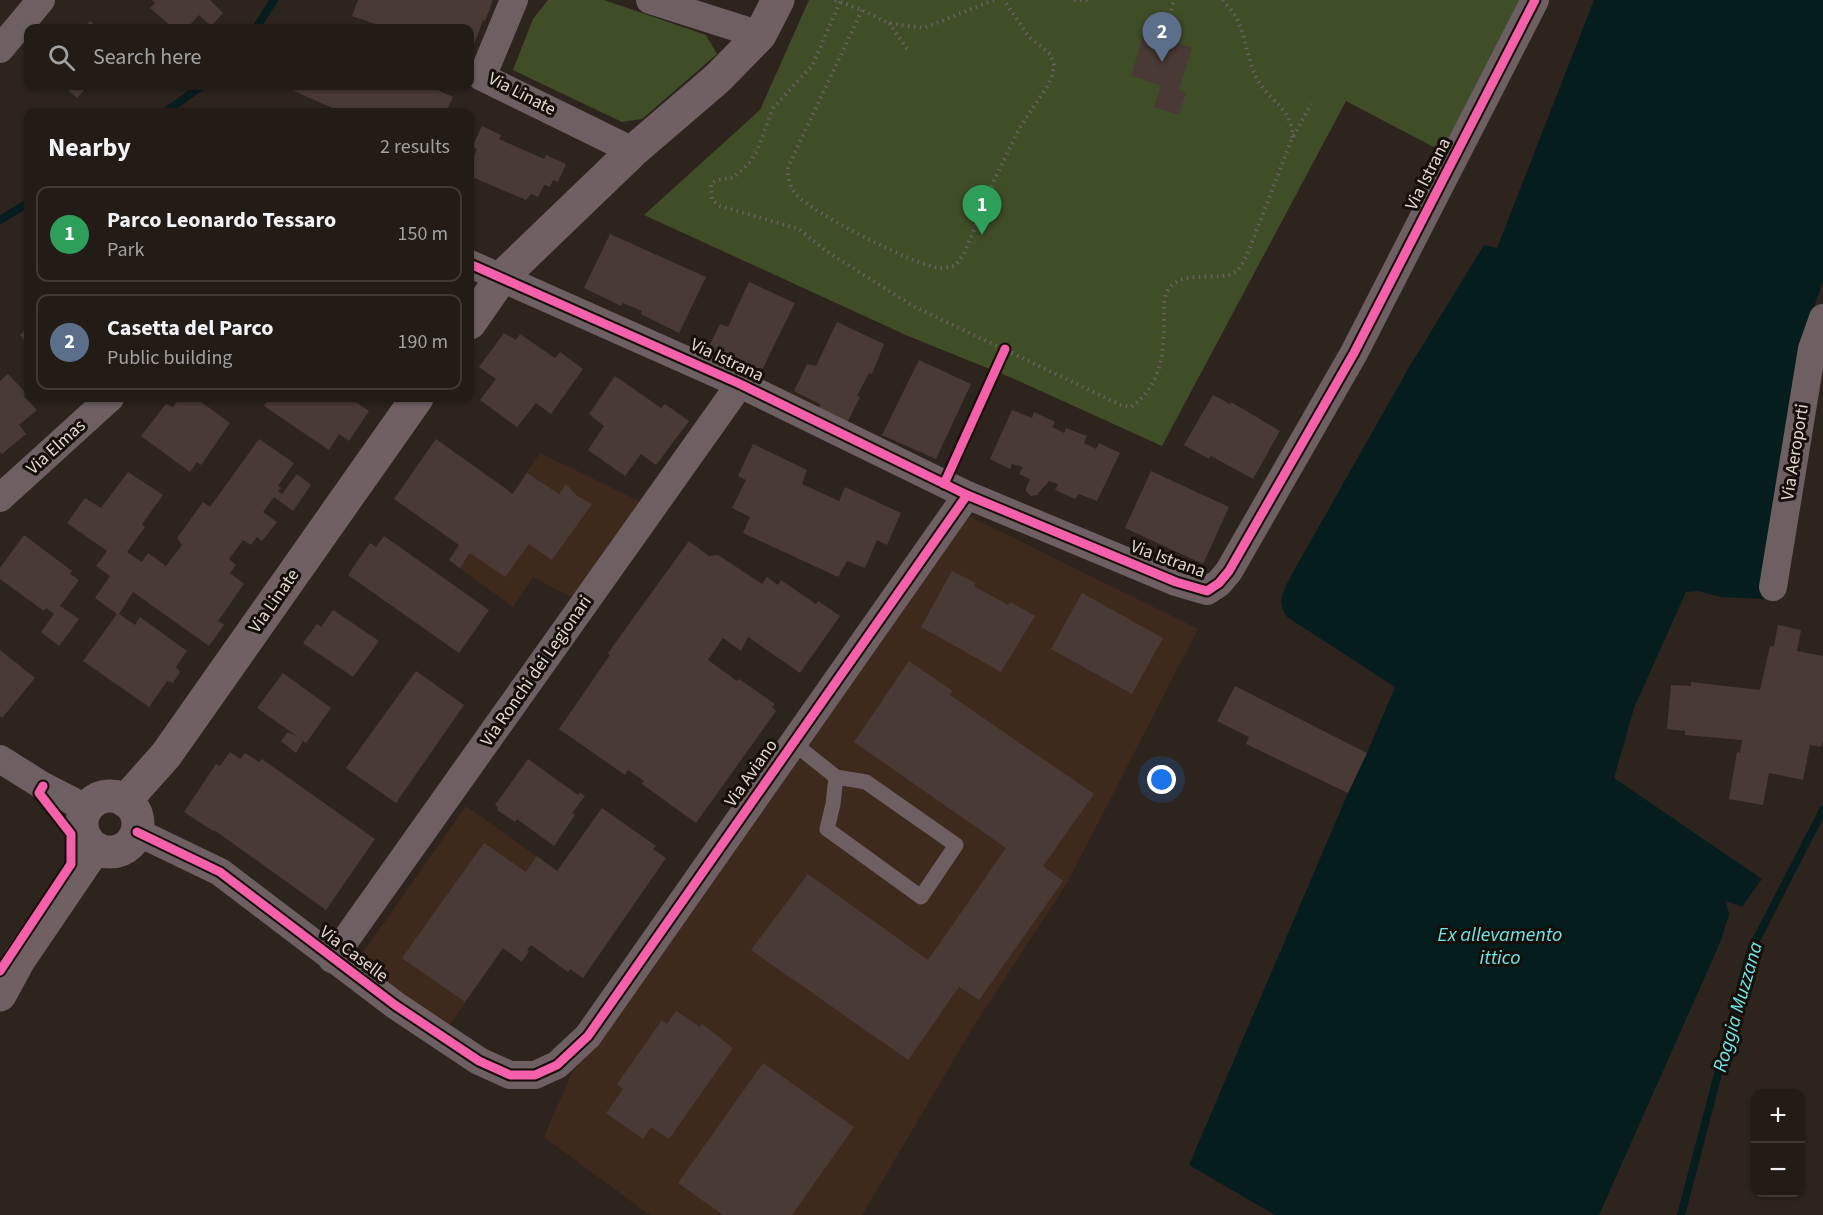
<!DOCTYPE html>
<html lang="en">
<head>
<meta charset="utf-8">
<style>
	body { margin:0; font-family:"Source Sans 3",sans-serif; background:#2e2823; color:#f1f3f6 }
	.controls { position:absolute; right:18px; bottom:18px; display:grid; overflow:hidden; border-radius:12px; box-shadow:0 2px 4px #0004 }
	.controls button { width:54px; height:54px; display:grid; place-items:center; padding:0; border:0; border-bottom:2px solid #3f3935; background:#221b16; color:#f1f3f6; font:30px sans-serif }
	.you { position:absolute; left:1162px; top:780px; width:21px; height:21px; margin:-15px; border:4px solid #fff; border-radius:50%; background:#1a73e8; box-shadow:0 0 0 9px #1a73e833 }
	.badge { display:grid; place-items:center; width:39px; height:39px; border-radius:50%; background:#b45309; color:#fff; font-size:20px; font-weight:700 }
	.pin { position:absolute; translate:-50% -50px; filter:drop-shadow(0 2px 3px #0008) }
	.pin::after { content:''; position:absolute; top:32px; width:21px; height:18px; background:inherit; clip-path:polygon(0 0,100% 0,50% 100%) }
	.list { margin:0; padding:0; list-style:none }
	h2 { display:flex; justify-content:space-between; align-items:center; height:78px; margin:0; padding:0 24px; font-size:26px }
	h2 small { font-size:20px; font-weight:400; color:#a2a1a1 }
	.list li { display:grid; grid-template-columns:39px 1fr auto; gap:18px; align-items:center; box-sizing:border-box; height:96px; margin:0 12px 12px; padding:0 12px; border:2px solid #3f3935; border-radius:12px }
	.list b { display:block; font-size:22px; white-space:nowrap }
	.list p { margin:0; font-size:20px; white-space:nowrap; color:#a2a1a1 }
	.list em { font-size:20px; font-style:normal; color:#a2a1a1 }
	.icon { flex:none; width:33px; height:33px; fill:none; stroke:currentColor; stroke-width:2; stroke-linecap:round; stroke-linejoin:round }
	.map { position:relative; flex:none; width:1823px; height:1215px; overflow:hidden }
	.search { position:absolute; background:#221b16; box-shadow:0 2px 4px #0004; left:24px; top:24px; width:450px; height:66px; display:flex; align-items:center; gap:15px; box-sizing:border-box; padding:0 21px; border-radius:12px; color:#a2a1a1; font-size:22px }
	.panel { position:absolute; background:#221b16; box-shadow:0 2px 4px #0004; left:24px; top:108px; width:450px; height:294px; border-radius:12px }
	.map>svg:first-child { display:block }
</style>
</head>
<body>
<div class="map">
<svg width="1823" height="1215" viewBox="0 0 1823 1215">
	<rect width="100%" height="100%" fill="#2e241e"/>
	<g fill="#3e2a1c">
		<polygon points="540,453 643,503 575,599 533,577 513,607 460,568"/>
		<polygon points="969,516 1198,629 1068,881 972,1029 862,1215 650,1215 544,1137 571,1075"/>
		<polygon points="466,806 557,871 449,1026 364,967 362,954"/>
	</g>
	<g fill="#404e28">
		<polygon points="548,0 604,0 706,35 717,54 642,119 622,122 513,70 533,19"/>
		<polygon points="809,0 1525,0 1447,154 1346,101 1162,446 1012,378 908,336 644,215 760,110"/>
	</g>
	<path fill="#061d1d" d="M1594 0H1823V282L1815 304 1764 599 1721 597 1698 591 1686 592 1634 708 1614 778 1762 879 1742 907 1726 901 1729 915 1720 943 1599 1215H1275L1189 1165 1348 793 1367 753 1395 687 1287 617C1275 602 1285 588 1292 574L1408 369 1484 245 1497 248Z"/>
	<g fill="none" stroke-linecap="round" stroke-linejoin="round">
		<g stroke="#061d1d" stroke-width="8">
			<polyline points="256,28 274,0"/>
			<polyline points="165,112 202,86"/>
			<polyline points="0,220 28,203"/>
			<polyline points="1681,1215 1750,952 1823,810"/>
		</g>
	</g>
	<g fill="#493a35">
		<polygon points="152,0 210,0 223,13 211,26 199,15 187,28 173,28 150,8 155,3"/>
		<polygon points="358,0 493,0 485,21 483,20 470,56 470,28 387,28 352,16"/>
		<polygon points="90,21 99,28 83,28"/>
		<polygon points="1144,33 1192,48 1179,90 1186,92 1179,115 1154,107 1161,85 1131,76"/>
		<polygon points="68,86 88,86 77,98 66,88"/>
		<polygon points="283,86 429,86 453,97 446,112 341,112"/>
		<polygon points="482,126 501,135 499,139 544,159 546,155 566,164 558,182 553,180 550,187 544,185 538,197 531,194 526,200 470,176 470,165 477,149 472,147"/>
		<polygon points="610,234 706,277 679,333 641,314 642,311 623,303 621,306 584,288"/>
		<polygon points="749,282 795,303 759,376 733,365 734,362 708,349 720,324 728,327"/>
		<polygon points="837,322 884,344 872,374 869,373 857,396 860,397 848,421 819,408 820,404 794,391 807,364 816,366"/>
		<polygon points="28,327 28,345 20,335"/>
		<polygon points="504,333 516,340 520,334 555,358 560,352 583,369 551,414 536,403 517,427 480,400 496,379 479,367"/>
		<polygon points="919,360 971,384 936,459 882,435"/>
		<polygon points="8,374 26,393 24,396 37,410 19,425 26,434 2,454 0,452 0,381"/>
		<polygon points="615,376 661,408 665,404 689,421 656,465 641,454 625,476 588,450 604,426 589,414"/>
		<polygon points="1213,395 1230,404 1231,402 1280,431 1253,479 1211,456 1209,459 1184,445"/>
		<polygon points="180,398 189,398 196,402 197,399 230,423 201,465 197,462 190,472 141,436 166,404 173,407"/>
		<polygon points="269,398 350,398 369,411 349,441 339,434 329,450 264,406"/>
		<polygon points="1012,410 1032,418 1034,412 1055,422 1052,427 1064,433 1066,428 1087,436 1084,443 1096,449 1099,443 1120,453 1097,501 1079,494 1075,499 1055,490 1058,484 1049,481 1037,495 1031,496 1026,491 1026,488 1030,479 1019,474 1023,467 1012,464 1010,469 990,459"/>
		<polygon points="259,439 294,463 278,486 281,488 278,491 282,494 297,474 311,485 293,511 274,497 263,512 277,522 262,541 257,537 251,545 243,540 229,559 236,565 230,573 244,584 218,621 224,625 209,646 133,592 119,614 135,625 140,617 187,651 176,667 180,672 173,683 167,681 149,707 83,661 117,614 95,598 110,576 96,566 107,551 67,523 85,498 101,508 128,472 163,495 142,524 145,527 127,552 142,562 148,553 166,566 182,545 177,538 203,502 210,507"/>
		<polygon points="436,439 513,494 527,473 559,494 566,484 576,495 592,504 552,560 529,544 505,577 470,553 460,568 449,560 459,545 394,499"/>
		<polygon points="753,444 807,470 802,484 839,501 845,487 901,513 887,545 877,540 865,568 847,561 838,577 743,533 750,517 732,508 746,480 738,476"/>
		<polygon points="1151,471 1229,507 1203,564 1125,528"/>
		<polygon points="24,535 72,571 70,574 79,580 60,606 79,619 59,646 41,632 54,614 46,608 44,611 0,579 0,568"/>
		<polygon points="384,536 489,610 459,653 348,575 370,543 376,547"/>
		<polygon points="689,541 709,556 718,555 762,584 767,577 778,585 781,580 816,604 818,601 840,616 800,673 748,637 741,651 723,638 708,660 737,681 739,679 775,704 772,707 776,711 696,823 642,784 644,781 628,770 625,775 559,729 610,655 608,653"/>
		<polygon points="952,571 976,583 974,586 1008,605 1010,602 1035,616 1001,672 921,627"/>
		<polygon points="1082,593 1163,638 1132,694 1051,649"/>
		<polygon points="333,610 379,641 353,677 303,643 317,624 321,627"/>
		<polygon points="1778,625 1801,630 1797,651 1823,656 1823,741 1821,747 1810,745 1803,780 1769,773 1763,805 1729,799 1737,752 1740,753 1742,740 1685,735 1685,731 1667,729 1671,685 1691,686 1691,682 1760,690 1770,646 1774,646"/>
		<polygon points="0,650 35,678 2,718 0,716"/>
		<polygon points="909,661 953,691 950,695 1094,794 1043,866 1063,881 979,1000 959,987 908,1060 751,950 808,874 928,960 1006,848 854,742"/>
		<polygon points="416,671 464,705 396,803 346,768"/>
		<polygon points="283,673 331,708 306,743 303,741 296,753 281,741 288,732 298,737 257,708"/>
		<polygon points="1235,686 1367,753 1348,793 1246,744 1249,737 1217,721"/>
		<polygon points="230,752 240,759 245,753 259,762 262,759 375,839 326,910 214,830 213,831 184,812 216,764 220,766"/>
		<polygon points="528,759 578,795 580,793 585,796 572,813 575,815 554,846 517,819 515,822 497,810 498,807 495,805"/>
		<polygon points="602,808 656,846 653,849 666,858 583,978 570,969 568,972 531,945 527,950 529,951 522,962 503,948 465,1002 402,958 484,843 526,872 537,856 557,871"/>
		<polygon points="676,1011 700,1027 702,1024 733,1048 669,1139 651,1127 643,1139 606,1113 623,1089 617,1084 662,1020 667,1024"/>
		<polygon points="763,1063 854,1127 792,1215 723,1215 678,1183"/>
	</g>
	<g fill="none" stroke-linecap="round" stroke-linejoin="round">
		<g stroke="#6a5f5f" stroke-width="4" stroke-dasharray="1.5 4.5" stroke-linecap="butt">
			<polyline points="835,0 862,10 888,23 924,28 994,0"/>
			<polyline points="1074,0 1092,0"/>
			<path d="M1223 0C1228 7 1236 14 1239 23 1247 42 1248 66 1260 84 1272 102 1295 113 1292 138"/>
			<path d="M840 2 812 66 773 108 757 151 749 163 733 178 717 180 711 184 712 200 720 206 799 229 826 251 913 306 1121 405 1131 407C1162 385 1164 352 1164 317 1164 306 1163 295 1171 286 1188 269 1222 283 1237 271 1241 267 1244 260 1247 255L1291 141 1311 104"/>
			<path d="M862 10 788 167C788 177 789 186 796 194 810 212 917 267 941 268 945 268 950 267 955 266L964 254 992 185 1020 127 1045 90 1052 77 1054 65 1050 54 1028 36 1004 0"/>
			<polyline points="889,23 908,50"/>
			<polyline points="1163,39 1174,0"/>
		</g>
		<polyline stroke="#6d5f62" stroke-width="15" points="792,742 836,777 866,782 956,845 921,897 827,829 833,804 836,777"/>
		<g stroke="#6d5f62" stroke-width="28">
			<polyline points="514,0 482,77 633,151"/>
			<polyline points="650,0 760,35"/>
			<polyline points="0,49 41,0"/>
			<polyline points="470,264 740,384 967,495 1176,582 1207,591 1219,583 1229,571 1354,353 1535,0"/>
			<polyline points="0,498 110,398"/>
			<polyline points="1773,587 1812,349 1823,318"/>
			<polyline points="0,759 43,786 86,808"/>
			<polyline points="137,832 220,872 395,1005 479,1061 510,1075 535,1075 557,1065 588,1036 967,495"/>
			<polyline points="332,959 740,384"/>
		</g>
		<g stroke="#706064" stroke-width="33">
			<polyline points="470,323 501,278 633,151 718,78 760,35 778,0"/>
			<circle cx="110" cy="824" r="28"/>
			<polyline points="125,801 166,755 417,398"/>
			<polyline points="0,995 19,960 95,848"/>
		</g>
		<g stroke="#160e09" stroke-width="13">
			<g id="cycleway">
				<polyline points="470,264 740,384 967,495 1176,582 1207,591 1219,583 1229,571 1354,353 1535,0"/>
				<polyline points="944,484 1005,349"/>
				<polyline points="137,832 220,872 395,1005 479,1061 510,1075 535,1075 557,1065 588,1036 967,495"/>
				<polyline points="0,971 71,864 71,834 39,793 43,786"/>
			</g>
		</g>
		<use href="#cycleway" stroke="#f560ab" stroke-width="9"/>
	</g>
	<g text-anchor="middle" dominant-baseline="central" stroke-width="6" stroke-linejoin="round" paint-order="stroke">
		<g font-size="18" fill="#e3d7d0" stroke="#160e09">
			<text transform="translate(522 94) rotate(27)">Via Linate</text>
			<text transform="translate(1428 174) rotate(-63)">Via Istrana</text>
			<text transform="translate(727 360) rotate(25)">Via Istrana</text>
			<text transform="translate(56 447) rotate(-42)">Via Elmas</text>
			<text transform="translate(1795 452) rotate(-81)">Via Aeroporti</text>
			<text transform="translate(1168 559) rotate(20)">Via Istrana</text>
			<text transform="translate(274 601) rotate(-55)">Via Linate</text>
			<text transform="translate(536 671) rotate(-55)">Via Ronchi dei Legionari</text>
			<text transform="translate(751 773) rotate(-55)">Via Aviano</text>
			<text transform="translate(354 954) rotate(37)">Via Caselle</text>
		</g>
		<g font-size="20" font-style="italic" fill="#6de8ec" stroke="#160e09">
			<text x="1500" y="935">Ex allevamento<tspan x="1500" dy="23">ittico</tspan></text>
			<text transform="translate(1738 1007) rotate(-74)">Roggia Muzzana</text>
		</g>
	</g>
</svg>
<div class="controls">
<button>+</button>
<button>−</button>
</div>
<div class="you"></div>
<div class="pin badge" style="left:982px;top:235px;background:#2e9e5b">1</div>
<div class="pin badge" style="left:1162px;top:62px;background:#5c6f8a">2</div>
<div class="search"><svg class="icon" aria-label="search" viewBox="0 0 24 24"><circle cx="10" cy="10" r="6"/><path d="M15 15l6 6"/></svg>Search here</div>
<section class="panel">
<h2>Nearby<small>2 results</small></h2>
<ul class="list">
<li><span class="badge" style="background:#2e9e5b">1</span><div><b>Parco Leonardo Tessaro</b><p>Park</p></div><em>150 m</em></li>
<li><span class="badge" style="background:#5c6f8a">2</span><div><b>Casetta del Parco</b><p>Public building</p></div><em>190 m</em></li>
</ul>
</section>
</div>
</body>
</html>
